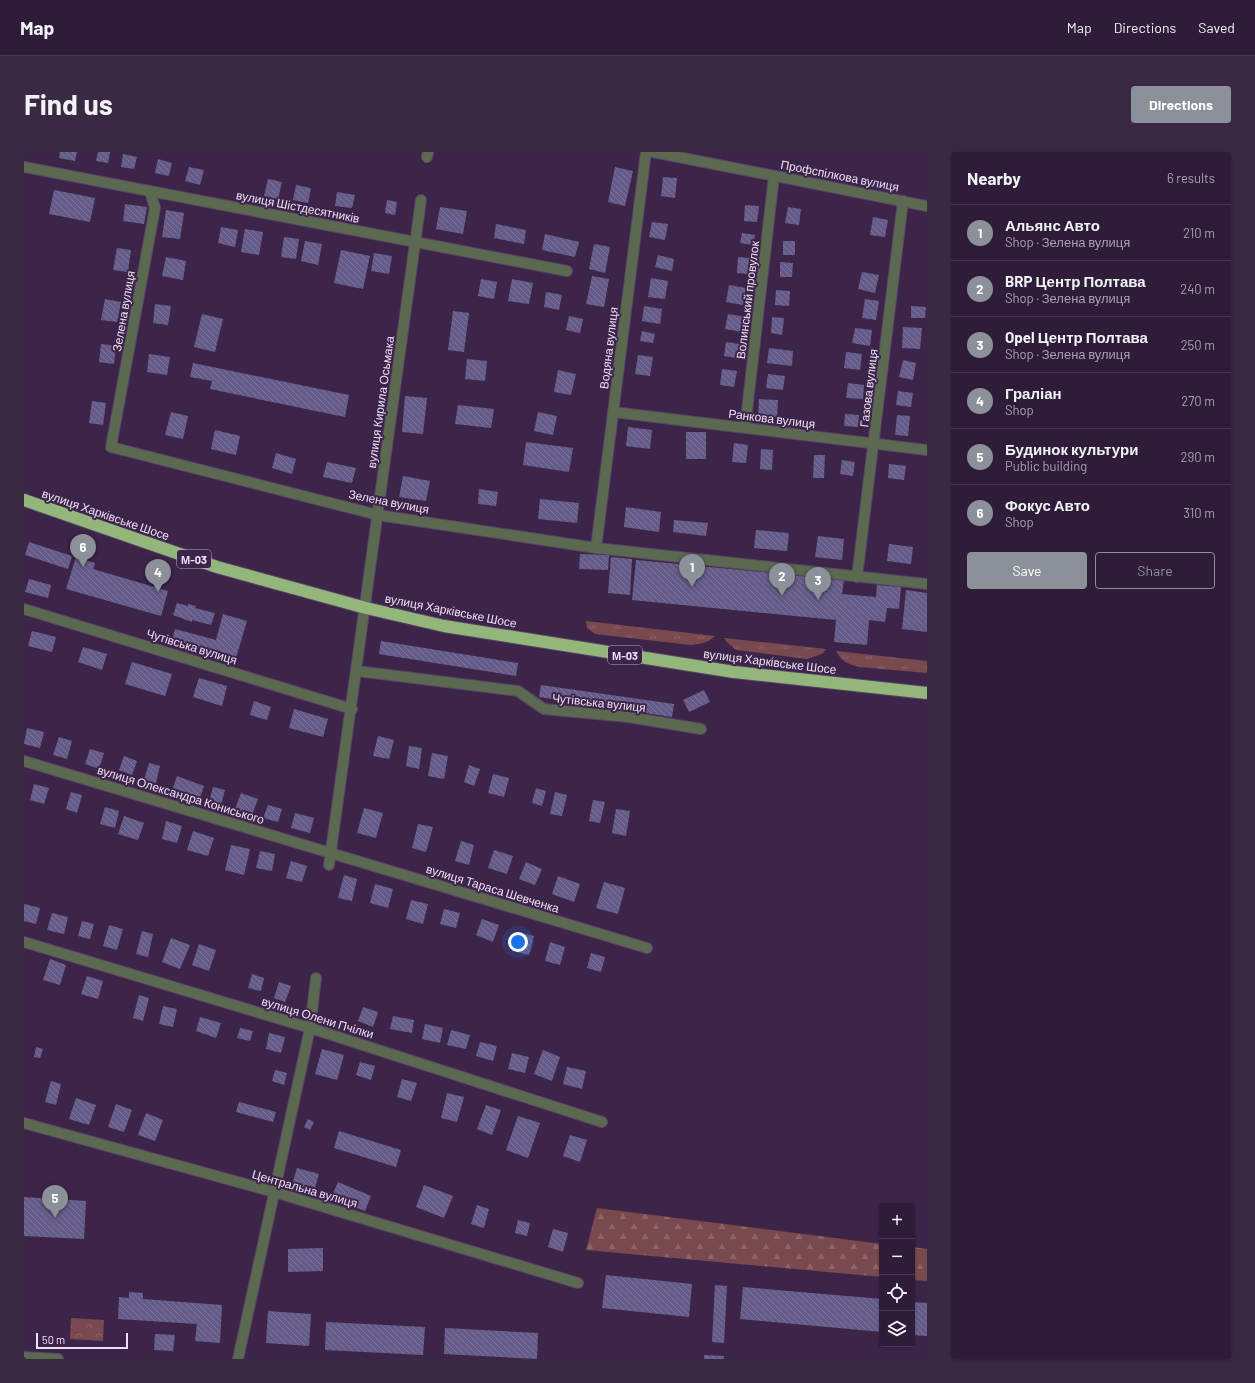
<!DOCTYPE html>
<html lang="en">
<head>
<meta charset="utf-8">
<style>
	body { margin:0; font-family:Barlow,sans-serif; background:#3a2943; color:#f1f3f6 }
	.controls { position:absolute; right:12px; bottom:12px; display:grid; overflow:hidden; border-radius:4px; box-shadow:0 1px 3px #0004 }
	.controls button { width:36px; height:36px; display:grid; place-items:center; padding:0; border:0; border-bottom:1px solid #493a53; background:#2e1c38; color:#f1f3f6; font:20px sans-serif }
	.scale { position:absolute; left:12px; bottom:10px; width:92px; box-sizing:border-box; padding-left:4px; border:2px solid #eddff6; border-top:0; font-size:11px; line-height:14px; white-space:nowrap; color:#eddff6; -webkit-text-stroke:3px #3d254a; paint-order:stroke }
	.you { position:absolute; left:494px; top:790px; width:14px; height:14px; margin:-10px; border:3px solid #fff; border-radius:50%; background:#1a73e8; box-shadow:0 0 0 6px #1a73e833 }
	.badge { display:grid; place-items:center; width:26px; height:26px; border-radius:50%; background:#8c9099; color:#fff; font-size:13px; font-weight:700 }
	.pin { position:absolute; translate:-50% -33px; filter:drop-shadow(0 1px 2px #0008) }
	.pin::after { content:''; position:absolute; top:21px; width:14px; height:12px; background:inherit; clip-path:polygon(0 0,100% 0,50% 100%) }
	.list { margin:0; padding:0; list-style:none }
	h2 { display:flex; justify-content:space-between; align-items:center; height:52px; margin:0; padding:0 16px; font-size:17px }
	h2 small { font-size:13px; font-weight:400; color:#a7a1ae }
	.list li { display:grid; grid-template-columns:26px 1fr auto; gap:12px; align-items:center; box-sizing:border-box; height:56px; padding:0 16px; border-top:1px solid #493a53 }
	.list b { display:block; font-size:15px; white-space:nowrap }
	.list p { margin:0; font-size:13px; white-space:nowrap; color:#a7a1ae }
	.list em { font-size:13px; font-style:normal; color:#a7a1ae }
	.actions { display:flex; gap:8px; padding:12px 16px }
	.actions a { flex:1; padding:9px 0; border:1px solid #8c9099; border-radius:4px; text-align:center; font-size:14px; color:#8c9099 }
	.actions .main { background:#8c9099; color:#fff }
	.icon { flex:none; width:22px; height:22px; fill:none; stroke:currentColor; stroke-width:2; stroke-linecap:round; stroke-linejoin:round }
	.map { position:relative; flex:none; width:903px; height:1207px; overflow:hidden; border-radius:4px }
	header { display:flex; align-items:center; gap:24px; box-sizing:border-box; height:56px; padding:0 20px; background:#2e1c38; border-bottom:1px solid #493a53 }
	header strong { font-size:19px }
	nav { display:flex; gap:22px; margin-inline-start:auto; font-size:14px }
	.intro { display:flex; align-items:center; justify-content:space-between; box-sizing:border-box; height:96px; padding:0 24px }
	h1 { margin:0; font-size:28px }
	.button { padding:10px 18px; border-radius:4px; background:#8c9099; color:#fff; font-size:14px; font-weight:700 }
	main { display:flex; gap:24px; padding:0 24px }
	aside { flex:1; background:#2e1c38; border-radius:4px; box-shadow:0 1px 3px #0004 }
	.map>svg:first-child { display:block }
</style>
</head>
<body>
<header>
<strong>Map</strong>
<nav><a>Map</a><a>Directions</a><a>Saved</a></nav>
</header>
<div class="intro"><h1>Find us</h1><a class="button">Directions</a></div>
<main>
<div class="map">
<svg width="903" height="1207" viewBox="0 0 903 1207">
	<defs>
		<pattern id="grass-tufts" width="24" height="20" patternUnits="userSpaceOnUse"><rect width="24" height="20" fill="#79494e"/><path d="M3 7l-1-3M5 7V3M7 7l1-3M15 17l-1-3M17 17v-4M19 17l1-3" fill="none" stroke="#8c6368"/></pattern>
		<pattern id="forest-firs" width="22" height="20" patternUnits="userSpaceOnUse"><rect width="22" height="20" fill="#79494e"/><path d="M5 1l3.5 6h-7zM16 11l3.5 6h-7z" fill="#8c6368"/></pattern>
		<pattern id="park-crowns" width="20" height="18" patternUnits="userSpaceOnUse"><rect width="20" height="18" fill="#79494e"/><path d="M2 6a3 3 0 1 1 6 0M12 15a3 3 0 1 1 6 0" fill="none" stroke="#8c6368"/></pattern>
		<pattern id="building-back-hatch" width="6" height="6" patternUnits="userSpaceOnUse"><rect width="6" height="6" fill="#645b88"/><path d="M-1 5l2 2M0 0l6 6M5-1l2 2" fill="none" stroke="#7a7299"/></pattern>
	</defs>
	<rect width="100%" height="100%" fill="#3d254a"/>
	<g fill="url(#grass-tufts)">
		<path d="M562 469 691 484C684 491 676 492 667 493L571 482 563 476Z"/>
		<polygon points="700,486 802,497 798,502 783,507 712,498 703,490"/>
		<path d="M812 499 903 509V521L835 515C824 512 817 509 812 499Z"/>
	</g>
	<g fill="url(#forest-firs)">
		<polygon points="573,1056 858,1092 858,1125 562,1098"/>
		<polygon points="888,1095 903,1097 903,1129 888,1128"/>
	</g>
	<polygon fill="url(#park-crowns)" points="47,1166 80,1168 79,1189 46,1187"/>
	<g fill="url(#building-back-hatch)">
		<polygon points="36,0 53,0 51,9 35,6"/>
		<polygon points="74,0 86,0 84,11 72,9"/>
		<polygon points="99,2 113,5 110,17 97,15"/>
		<polygon points="134,7 148,11 145,24 131,21"/>
		<polygon points="165,15 180,18 176,33 161,29"/>
		<polygon points="591,15 609,19 601,54 584,50"/>
		<polygon points="639,25 653,26 651,46 637,44"/>
		<polygon points="244,27 258,30 254,47 240,44"/>
		<polygon points="272,33 287,36 284,51 269,48"/>
		<polygon points="30,38 71,46 66,70 25,62"/>
		<polygon points="313,40 331,43 328,56 311,54"/>
		<polygon points="363,48 373,50 371,63 361,61"/>
		<polygon points="101,52 123,55 120,72 99,69"/>
		<polygon points="721,53 735,54 733,70 720,69"/>
		<polygon points="416,55 443,59 439,82 412,77"/>
		<polygon points="764,55 777,57 775,73 761,71"/>
		<polygon points="142,58 160,61 156,87 138,85"/>
		<polygon points="849,65 864,68 861,85 846,83"/>
		<polygon points="628,70 644,72 641,88 625,85"/>
		<polygon points="472,72 502,78 500,92 470,86"/>
		<polygon points="197,75 214,78 211,95 194,91"/>
		<polygon points="221,77 239,80 235,103 217,100"/>
		<polygon points="718,81 731,83 729,93 716,91"/>
		<polygon points="521,82 555,90 551,105 518,98"/>
		<polygon points="260,85 275,87 272,107 257,105"/>
		<polygon points="281,89 298,92 294,113 277,109"/>
		<rect x="759" y="89" width="12" height="14"/>
		<polygon points="570,92 586,95 581,121 565,117"/>
		<polygon points="93,96 107,98 104,120 89,118"/>
		<polygon points="317,98 346,104 339,137 310,131"/>
		<polygon points="350,101 368,104 365,122 347,119"/>
		<polygon points="634,103 650,107 648,119 631,115"/>
		<polygon points="142,105 162,109 159,128 138,124"/>
		<polygon points="714,105 726,106 725,122 713,121"/>
		<polygon points="756,110 769,111 768,125 756,125"/>
		<polygon points="838,120 855,123 851,141 834,137"/>
		<polygon points="568,124 585,127 580,155 562,152"/>
		<polygon points="627,126 644,129 641,147 624,145"/>
		<polygon points="457,127 473,130 470,147 454,144"/>
		<polygon points="488,127 509,131 505,152 484,149"/>
		<polygon points="705,133 722,136 719,153 702,150"/>
		<polygon points="752,138 766,139 765,154 751,153"/>
		<polygon points="522,140 538,143 535,158 520,155"/>
		<polygon points="81,147 97,150 93,170 77,168"/>
		<polygon points="841,147 855,149 852,168 838,166"/>
		<polygon points="131,152 147,154 144,173 129,171"/>
		<polygon points="620,154 638,157 636,172 618,169"/>
		<polygon points="887,154 902,155 901,166 887,166"/>
		<polygon points="429,159 445,161 440,200 424,198"/>
		<polygon points="178,162 199,167 191,200 170,195"/>
		<polygon points="704,162 722,165 719,180 701,177"/>
		<polygon points="545,164 559,167 556,181 542,178"/>
		<polygon points="748,165 760,166 758,183 747,181"/>
		<polygon points="879,175 898,176 896,197 878,196"/>
		<polygon points="831,176 848,178 846,194 828,191"/>
		<polygon points="618,179 631,182 629,191 616,189"/>
		<polygon points="702,190 715,192 713,206 700,204"/>
		<polygon points="77,192 92,194 90,212 75,210"/>
		<polygon points="745,196 769,199 768,214 743,211"/>
		<polygon points="822,200 838,202 836,218 820,216"/>
		<polygon points="125,202 146,205 143,223 123,220"/>
		<polygon points="614,203 629,205 626,224 611,222"/>
		<polygon points="443,207 463,209 461,229 441,227"/>
		<polygon points="879,208 892,211 889,228 875,225"/>
		<polygon points="169,211 325,243 321,265 186,237 188,229 166,225"/>
		<polygon points="698,217 713,219 710,235 696,233"/>
		<polygon points="534,218 552,222 547,243 530,240"/>
		<polygon points="744,222 761,224 759,238 742,236"/>
		<polygon points="824,231 840,233 839,247 822,246"/>
		<polygon points="874,239 889,241 887,255 872,253"/>
		<polygon points="381,244 403,246 399,282 378,280"/>
		<polygon points="735,247 754,248 753,265 734,264"/>
		<polygon points="68,249 82,251 79,273 65,271"/>
		<polygon points="434,253 470,257 467,276 431,272"/>
		<polygon points="147,260 164,264 159,287 141,283"/>
		<polygon points="514,260 533,264 529,283 510,279"/>
		<polygon points="821,262 835,263 834,275 820,274"/>
		<polygon points="873,263 886,264 884,284 871,283"/>
		<polygon points="604,275 628,278 626,297 602,294"/>
		<polygon points="191,278 216,284 212,303 187,297"/>
		<rect x="662" y="280" width="20" height="27"/>
		<polygon points="502,290 549,296 545,320 499,313"/>
		<polygon points="710,291 724,293 722,311 708,310"/>
		<polygon points="737,297 749,298 748,318 736,317"/>
		<polygon points="252,301 272,307 268,322 248,316"/>
		<polygon points="790,303 801,303 800,326 789,326"/>
		<polygon points="818,308 831,310 829,324 816,322"/>
		<polygon points="303,310 332,316 328,331 299,325"/>
		<polygon points="865,312 882,314 880,328 864,326"/>
		<polygon points="379,324 406,329 402,349 375,345"/>
		<polygon points="455,337 474,340 472,354 454,352"/>
		<polygon points="516,347 555,351 553,371 514,367"/>
		<polygon points="602,355 637,360 635,380 600,375"/>
		<polygon points="650,368 684,371 682,384 649,380"/>
		<polygon points="732,378 765,381 763,399 730,396"/>
		<polygon points="794,384 820,387 818,408 791,405"/>
		<polygon points="5,390 48,404 44,417 1,403"/>
		<polygon points="865,392 889,395 887,412 863,409"/>
		<polygon points="556,402 585,403 584,418 555,417"/>
		<polygon points="52,405 71,411 69,417 144,439 137,464 42,437"/>
		<polygon points="587,405 608,407 606,443 584,441"/>
		<polygon points="612,408 820,428 818,442 852,445 853,433 877,435 875,457 863,456 861,470 845,468 843,493 810,490 812,468 608,448"/>
		<polygon points="5,427 27,433 24,446 1,440"/>
		<polygon points="882,438 903,441 903,480 878,477"/>
		<polygon points="153,451 164,454 164,452 172,454 171,456 191,461 187,473 168,468 168,470 149,463"/>
		<polygon points="199,462 223,469 212,506 148,488 151,477 192,488"/>
		<polygon points="8,479 32,485 28,500 4,494"/>
		<polygon points="357,489 494,511 492,524 355,502"/>
		<polygon points="59,495 83,502 78,518 54,510"/>
		<polygon points="108,510 148,522 141,544 101,532"/>
		<polygon points="175,526 203,534 198,554 169,545"/>
		<polygon points="517,533 650,552 648,565 515,545"/>
		<polygon points="680,538 686,550 665,560 659,548"/>
		<polygon points="230,549 247,555 243,568 226,563"/>
		<polygon points="270,557 304,567 299,585 265,576"/>
		<polygon points="3,576 20,580 16,596 0,592"/>
		<polygon points="354,584 370,588 365,607 349,604"/>
		<polygon points="35,585 48,589 43,607 29,603"/>
		<polygon points="385,594 398,596 395,617 382,614"/>
		<polygon points="66,597 80,601 75,617 61,612"/>
		<polygon points="408,601 424,604 420,627 404,624"/>
		<polygon points="100,604 113,609 108,623 95,618"/>
		<polygon points="125,611 136,614 132,631 120,628"/>
		<polygon points="445,613 456,617 450,634 440,630"/>
		<polygon points="469,622 485,626 480,645 464,641"/>
		<polygon points="153,624 180,634 176,646 149,636"/>
		<polygon points="10,632 25,636 20,652 6,648"/>
		<polygon points="189,635 201,638 197,653 185,650"/>
		<polygon points="512,636 522,639 518,654 508,651"/>
		<polygon points="47,640 58,643 53,661 42,657"/>
		<polygon points="531,640 543,643 538,664 526,662"/>
		<polygon points="217,641 234,647 228,663 211,657"/>
		<polygon points="569,648 581,650 576,671 565,669"/>
		<polygon points="244,653 258,657 254,670 239,666"/>
		<polygon points="81,655 95,659 91,676 76,672"/>
		<polygon points="340,656 359,661 352,686 333,681"/>
		<polygon points="592,657 606,659 602,684 588,681"/>
		<polygon points="271,661 290,666 286,681 267,676"/>
		<polygon points="100,664 120,671 114,688 94,682"/>
		<polygon points="142,669 158,674 153,691 138,687"/>
		<polygon points="394,672 409,675 402,700 388,696"/>
		<polygon points="169,679 190,686 184,704 163,698"/>
		<polygon points="437,689 450,693 445,713 431,709"/>
		<polygon points="207,693 226,697 220,723 201,718"/>
		<polygon points="470,698 489,704 483,722 464,716"/>
		<polygon points="236,699 251,702 248,719 232,716"/>
		<polygon points="267,709 283,714 278,730 262,726"/>
		<polygon points="502,710 518,717 511,733 495,727"/>
		<polygon points="320,723 333,727 328,749 314,746"/>
		<polygon points="534,724 556,732 550,750 528,742"/>
		<polygon points="580,730 601,736 594,762 572,756"/>
		<polygon points="351,732 369,737 364,756 346,751"/>
		<polygon points="387,748 404,752 399,772 382,767"/>
		<polygon points="0,752 16,756 12,772 0,769"/>
		<polygon points="420,757 436,761 432,776 416,772"/>
		<polygon points="28,761 44,765 40,782 23,778"/>
		<polygon points="458,767 475,773 469,790 452,783"/>
		<polygon points="58,769 70,772 66,787 54,784"/>
		<polygon points="85,773 99,777 93,798 79,794"/>
		<polygon points="118,779 129,782 124,805 112,802"/>
		<polygon points="493,780 510,784 505,803 488,799"/>
		<polygon points="147,786 166,793 156,817 138,810"/>
		<polygon points="526,790 541,795 536,813 521,809"/>
		<polygon points="175,792 192,798 185,819 168,813"/>
		<polygon points="567,801 581,805 577,820 563,816"/>
		<polygon points="26,807 42,813 36,833 19,828"/>
		<polygon points="228,822 240,826 237,839 224,836"/>
		<polygon points="63,824 79,829 74,847 57,842"/>
		<polygon points="255,830 267,834 261,850 250,846"/>
		<polygon points="115,843 125,846 119,869 109,866"/>
		<polygon points="139,854 153,857 149,875 135,872"/>
		<polygon points="339,855 354,860 349,875 334,869"/>
		<polygon points="369,864 390,868 388,881 366,877"/>
		<polygon points="176,865 197,871 192,886 172,879"/>
		<polygon points="401,872 419,876 416,891 398,887"/>
		<polygon points="216,876 229,879 226,889 213,886"/>
		<polygon points="427,878 446,883 442,897 423,893"/>
		<polygon points="245,881 261,885 257,901 242,897"/>
		<polygon points="456,890 473,894 469,909 452,904"/>
		<polygon points="12,895 19,897 16,906 10,905"/>
		<polygon points="298,897 320,903 313,928 291,922"/>
		<polygon points="519,898 536,905 528,929 510,922"/>
		<polygon points="488,901 505,905 501,921 484,917"/>
		<polygon points="336,910 351,914 347,928 332,923"/>
		<polygon points="543,915 562,919 558,937 539,932"/>
		<polygon points="251,918 263,921 260,933 248,929"/>
		<polygon points="378,927 393,931 387,949 373,945"/>
		<polygon points="27,929 37,932 32,953 21,950"/>
		<polygon points="423,941 440,945 433,970 417,966"/>
		<polygon points="52,946 72,953 65,973 45,967"/>
		<polygon points="215,950 252,960 249,970 212,960"/>
		<polygon points="92,952 108,958 100,980 84,975"/>
		<polygon points="462,953 477,958 468,983 453,977"/>
		<polygon points="122,961 139,968 131,989 114,983"/>
		<polygon points="494,964 516,971 504,1006 482,998"/>
		<polygon points="284,967 290,970 286,978 280,975"/>
		<polygon points="315,979 377,998 372,1015 310,996"/>
		<polygon points="546,983 563,988 556,1010 539,1004"/>
		<polygon points="273,1016 295,1022 290,1039 268,1033"/>
		<polygon points="314,1030 347,1044 341,1059 307,1046"/>
		<polygon points="400,1033 429,1044 420,1066 392,1055"/>
		<polygon points="0,1045 62,1049 60,1087 0,1084"/>
		<polygon points="453,1053 465,1057 460,1076 447,1072"/>
		<polygon points="494,1068 506,1071 503,1084 491,1081"/>
		<polygon points="529,1077 544,1081 539,1100 524,1095"/>
		<polygon points="299,1096 299,1119 264,1120 264,1097"/>
		<polygon points="582,1123 668,1132 665,1165 578,1156"/>
		<polygon points="691,1133 703,1134 700,1191 688,1190"/>
		<polygon points="719,1135 858,1147 858,1180 716,1167"/>
		<polygon points="105,1140 119,1141 119,1147 198,1153 196,1191 171,1189 173,1172 94,1167 95,1145 105,1146"/>
		<polygon points="888,1150 903,1151 903,1184 888,1183"/>
		<polygon points="244,1159 287,1162 285,1194 242,1191"/>
		<polygon points="302,1170 401,1175 399,1203 301,1198"/>
		<polygon points="421,1176 514,1181 513,1207 420,1202"/>
		<polygon points="131,1182 151,1183 149,1199 130,1198"/>
		<polygon points="680,1203 700,1204 700,1207 680,1207"/>
	</g>
	<g fill="none" stroke-linecap="round" stroke-linejoin="round">
		<g stroke="#594366" stroke-width="12">
			<g id="street">
				<polyline points="629,0 903,54"/>
				<polyline points="403,5 404,0"/>
				<polyline points="0,15 543,119"/>
				<polyline points="126,39 131,56 87,295 354,363 572,396 903,432"/>
				<polyline points="589,260 903,298"/>
				<polyline points="721,276 750,24"/>
				<polyline points="572,396 622,0"/>
				<polyline points="833,425 879,49"/>
				<polyline points="0,457 328,557"/>
				<polyline points="333,519 494,539 520,557 604,565 677,577"/>
				<polyline points="0,609 623,796"/>
				<path d="M305 713C337 492 365 270 397 48"/>
				<polyline points="0,790 286,876 578,970"/>
				<polyline points="0,971 250,1040 554,1131"/>
				<polyline points="0,1205 34,1207"/>
				<polyline points="214,1207 286,876 292,826"/>
			</g>
		</g>
		<g stroke="#594366" stroke-width="14">
			<polyline id="highway" points="0,348 193,415 342,456 420,474 710,520 903,541"/>
		</g>
		<use href="#street" stroke="#5b6951" stroke-width="10"/>
		<use href="#highway" stroke="#93b77a" stroke-width="12"/>
	</g>
	<g text-anchor="middle" dominant-baseline="central" stroke-width="4" stroke-linejoin="round" paint-order="stroke">
		<g fill="#3d254a" stroke="#b8a7c2" stroke-width="1">
			<rect x="153" y="398" width="34" height="18" rx="3"/>
			<rect x="584" y="494" width="34" height="18" rx="3"/>
		</g>
		<g font-size="11" font-weight="bold" fill="#eddff6">
			<text x="170" y="407">М-03</text>
			<text x="601" y="503">М-03</text>
		</g>
		<g font-size="12" fill="#eddff6" stroke="#3d254a">
			<text transform="translate(816 23) rotate(11)">Профспілкова вулиця</text>
			<text transform="translate(274 54) rotate(11)">вулиця Шістдесятників</text>
			<text transform="translate(723 148) rotate(-83)">Волинський провулок</text>
			<text transform="translate(99 159) rotate(-80)">Зелена вулиця</text>
			<text transform="translate(584 196) rotate(-83)">Водяна вулиця</text>
			<text transform="translate(844 236) rotate(-83)">Газова вулиця</text>
			<text transform="translate(356 250) rotate(-82)">вулиця Кирила Осьмака</text>
			<text transform="translate(748 266) rotate(7)">Ранкова вулиця</text>
			<text transform="translate(365 349) rotate(11)">Зелена вулиця</text>
			<text transform="translate(82 362) rotate(19)">вулиця Харківське Шосе</text>
			<text transform="translate(427 458) rotate(11)">вулиця Харківське Шосе</text>
			<text transform="translate(168 494) rotate(17)">Чутівська вулиця</text>
			<text transform="translate(746 509) rotate(7)">вулиця Харківське Шосе</text>
			<text transform="translate(575 550) rotate(6)">Чутівська вулиця</text>
			<text transform="translate(157 642) rotate(17)">вулиця Олександра Кониського</text>
			<text transform="translate(469 736) rotate(17)">вулиця Тараса Шевченка</text>
			<text transform="translate(294 865) rotate(17)">вулиця Олени Пчілки</text>
			<text transform="translate(281 1036) rotate(16)">Центральна вулиця</text>
		</g>
	</g>
</svg>
<div class="controls">
<button>+</button>
<button>−</button>
<button><svg class="icon" aria-label="locate" viewBox="0 0 24 24"><circle cx="12" cy="12" r="6"/><path d="M12 2v4M12 18v4M2 12h4M18 12h4"/></svg></button>
<button><svg class="icon" aria-label="layers" viewBox="0 0 24 24"><path d="M12 4l9 5-9 5-9-5zM3 14l9 5 9-5"/></svg></button>
</div>
<div class="scale">50 m</div>
<div class="you"></div>
<div class="pin badge" style="left:668px;top:435px">1</div>
<div class="pin badge" style="left:758px;top:444px">2</div>
<div class="pin badge" style="left:794px;top:448px">3</div>
<div class="pin badge" style="left:134px;top:440px">4</div>
<div class="pin badge" style="left:31px;top:1066px">5</div>
<div class="pin badge" style="left:59px;top:415px">6</div>
</div>
<aside>
<h2>Nearby<small>6 results</small></h2>
<ul class="list">
<li><span class="badge">1</span><div><b>Альянс Авто</b><p>Shop · Зелена вулиця</p></div><em>210 m</em></li>
<li><span class="badge">2</span><div><b>BRP Центр Полтава</b><p>Shop · Зелена вулиця</p></div><em>240 m</em></li>
<li><span class="badge">3</span><div><b>Opel Центр Полтава</b><p>Shop · Зелена вулиця</p></div><em>250 m</em></li>
<li><span class="badge">4</span><div><b>Граліан</b><p>Shop</p></div><em>270 m</em></li>
<li><span class="badge">5</span><div><b>Будинок культури</b><p>Public building</p></div><em>290 m</em></li>
<li><span class="badge">6</span><div><b>Фокус Авто</b><p>Shop</p></div><em>310 m</em></li>
</ul>
<div class="actions"><a class="main">Save</a><a>Share</a></div>
</aside>
</main>
</body>
</html>
